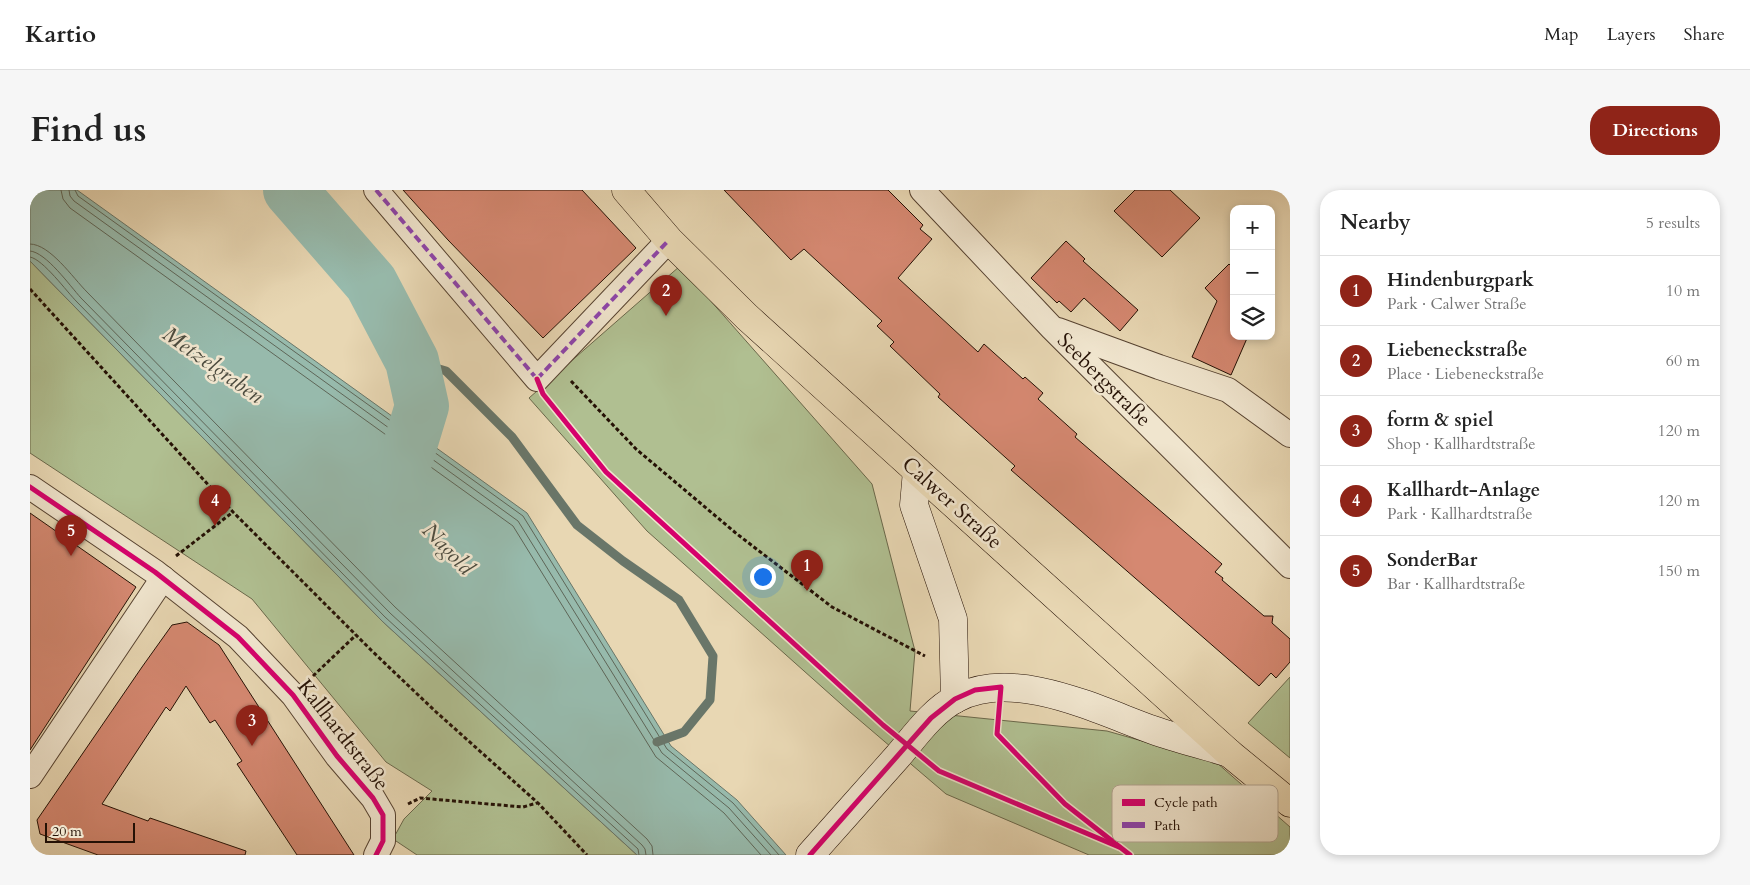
<!DOCTYPE html>
<html lang="en">
<head>
<meta charset="utf-8">
<style>
	body { margin:0; font-family:Cardo,serif; background:#f6f6f6; color:#222 }
	.controls { position:absolute; right:15px; top:15px; display:grid; overflow:hidden; border-radius:10px; box-shadow:0 2px 8px #0003 }
	.controls button { width:45px; height:45px; display:grid; place-items:center; padding:0; border:0; border-bottom:1px solid #e0e0e0; background:#fff; color:#222; font:25px sans-serif }
	.scale { position:absolute; left:15px; bottom:12px; width:90px; box-sizing:border-box; padding-left:5px; border:2px solid #251105; border-top:0; font-size:14px; line-height:18px; white-space:nowrap; color:#251105; -webkit-text-stroke:4px #f0e5ce; paint-order:stroke }
	.you { position:absolute; left:732px; top:386px; width:18px; height:18px; margin:-12px; border:4px solid #fff; border-radius:50%; background:#1a73e8; box-shadow:0 0 0 8px #1a73e833 }
	.badge { display:grid; place-items:center; width:32px; height:32px; border-radius:50%; background:#8f2418; color:#fff; font-size:16px; font-weight:700 }
	.pin { position:absolute; translate:-50% -41px; filter:drop-shadow(0 1px 2px #0008) }
	.pin::after { content:''; position:absolute; top:26px; width:18px; height:15px; background:inherit; clip-path:polygon(0 0,100% 0,50% 100%) }
	.list { margin:0; padding:0; list-style:none }
	h2 { display:flex; justify-content:space-between; align-items:center; height:65px; margin:0; padding:0 20px; font-size:21px }
	h2 small { font-size:16px; font-weight:400; color:#767676 }
	.list li { display:grid; grid-template-columns:32px 1fr auto; gap:15px; align-items:center; box-sizing:border-box; height:70px; padding:0 20px; border-top:1px solid #e0e0e0 }
	.list b { display:block; font-size:19px; white-space:nowrap }
	.list p { margin:0; font-size:16px; white-space:nowrap; color:#767676 }
	.list em { font-size:16px; font-style:normal; color:#767676 }
	.icon { flex:none; width:28px; height:28px; fill:none; stroke:currentColor; stroke-width:2; stroke-linecap:round; stroke-linejoin:round }
	.map { position:relative; flex:none; width:1260px; height:665px; overflow:hidden; border-radius:20px }
	header { display:flex; align-items:center; gap:30px; box-sizing:border-box; height:70px; padding:0 25px; background:#fff; border-bottom:1px solid #e0e0e0 }
	header strong { font-size:24px }
	nav { display:flex; gap:28px; margin-inline-start:auto; font-size:18px }
	.intro { display:flex; align-items:center; justify-content:space-between; box-sizing:border-box; height:120px; padding:0 30px }
	h1 { margin:0; font-size:35px }
	.button { padding:12px 22px; border-radius:20px; background:#8f2418; color:#fff; font-size:18px; font-weight:700 }
	main { display:flex; gap:30px; padding:0 30px }
	aside { flex:1; background:#fff; border-radius:20px; box-shadow:0 2px 8px #0003 }
	.map>svg:first-child { display:block }
</style>
</head>
<body>
<header>
<strong>Kartio</strong>
<nav><a>Map</a><a>Layers</a><a>Share</a></nav>
</header>
<div class="intro"><h1>Find us</h1><a class="button">Directions</a></div>
<main>
<div class="map">
<svg width="1260" height="665" viewBox="0 0 1260 665">
	<rect width="100%" height="100%" fill="#e8d7b3"/>
	<filter id="stains"><feTurbulence type="fractalNoise" baseFrequency=".004" numOctaves="4"/><feColorMatrix values="0 0 0 0 .2 0 0 0 0 .09 0 0 0 0 .02 0 0 0 .5 -.17"/></filter>
	<radialGradient id="worn" r=".72"><stop offset=".6" stop-color="#630" stop-opacity="0"/><stop offset="1" stop-color="#630" stop-opacity=".3"/></radialGradient>
	<g fill="#b0bf91" stroke="#6a684b">
		<polygon points="0,71 352,431 607,665 387,665 363,649 374,629 402,601 356,572 222,409 0,263"/>
		<polygon points="650,76 842,294 885,461 880,521 1077,541 1186,572 1260,637 1260,665 1059,665 916,604 820,522 617,341 499,208"/>
		<polygon points="1260,487 1260,568 1218,533"/>
	</g>
	<polygon fill="#97baac" stroke="#697669" points="0,0 47,0 497,323 641,556 707,610 756,665 607,665 352,431 0,71"/>
	<g fill="none" stroke-linecap="round" stroke-linejoin="round">
		<g stroke="#5e6658" stroke-width="1">
			<polyline points="31,0 33,9 40,18 483,336 626,567 694,623 731,665"/>
			<polyline points="39,0 40,6 44,11 488,331 632,563 699,618 741,665"/>
			<polyline points="45,0 48,6 493,326 637,559 703,613 749,665"/>
			<path d="M0 54C20 54 43 88 57 102L365 417 617 649 622 656 623 665"/>
			<path d="M0 61C16 62 40 96 51 108L360 423 612 655 615 659 616 665"/>
			<path d="M0 67C13 69 37 102 47 112L355 427 608 659 609 665"/>
		</g>
		<polyline stroke="#697669" stroke-width="9" points="382,171 416,181 482,247 547,335 593,371 649,410 683,466 680,510 654,542 627,552"/>
		<polyline stroke="#97baac" stroke-width="54" points="260,0 341,93 382,171 392,216 365,305 370,310"/>
	</g>
	<g fill="#d58871" stroke="#251105">
		<polygon points="373,0 552,0 606,58 513,148 418,50"/>
		<polygon points="694,0 858,0 893,35 890,39 902,49 868,88 948,162 954,154 993,189 995,187 1013,203 1008,209 1047,244 1045,247 1192,374 1185,382 1193,388 1192,390 1234,426 1243,426 1242,433 1260,449 1260,472 1246,488 1241,483 1229,496 981,280 985,276 908,207 910,204 860,156 864,152 847,136 852,131 774,59 761,70"/>
		<polygon points="1105,0 1140,0 1170,28 1132,67 1084,21"/>
		<polygon points="1036,51 1055,69 1053,71 1108,120 1090,141 1054,108 1041,122 1029,111 1027,113 1001,88"/>
		<polygon points="1199,74 1204,79 1204,146 1218,146 1201,185 1162,167 1187,111 1175,98"/>
		<polygon points="0,323 106,397 0,560"/>
		<polygon points="157,432 189,455 324,665 267,665 207,574 212,571 185,530 180,533 156,496 140,521 136,517 72,614 118,631 120,628 216,661 215,665 68,665 10,644 7,630 112,477 142,435"/>
	</g>
	<g fill="none" stroke-linecap="round" stroke-linejoin="round">
		<g stroke="#564230" stroke-width="26">
			<g id="street">
				<polyline points="346,0 507,189 639,50"/>
				<polyline points="892,0 1022,138 1260,376"/>
				<polyline points="1028,140 1129,177 1198,200 1260,245"/>
				<polyline points="0,297 125,382 208,447 263,505 307,566 343,608 353,625 353,651 346,665"/>
				<polyline points="0,586 133,388"/>
			</g>
		</g>
		<g stroke="#251105" stroke-width="29">
			<g id="secondary">
				<polyline points="887,281 884,315 923,429 925,509"/>
				<path d="M780 665C809 632 839 599 868 566 885 546 903 520 927 508 985 478 1067 520 1123 540 1148 549 1174 555 1199 563"/>
			</g>
		</g>
		<g stroke="#251105" stroke-width="29">
			<polyline id="primary" points="596,0 639,50 717,127 1199,563 1260,613"/>
		</g>
		<g stroke="#251105" stroke-width="3" stroke-dasharray="4 2.5" stroke-linecap="butt">
			<polyline points="0,99 203,322 341,460 405,521 508,613 557,665"/>
			<polyline points="541,191 606,259 707,344 802,417 895,466"/>
			<polyline points="146,366 203,322"/>
			<polyline points="283,486 326,445"/>
			<polyline points="378,614 390,608 493,617 507,613"/>
		</g>
		<use href="#street" stroke="#f0e5ce" stroke-width="24"/>
		<use href="#secondary" stroke="#f0e5ce" stroke-width="28"/>
		<use href="#primary" stroke="#e8d7b3" stroke-width="28"/>
		<g stroke="#8e44ad" stroke-width="4" stroke-dasharray="8 4" stroke-linecap="butt">
			<polyline points="346,0 507,189 509,193"/>
			<polyline points="507,189 639,50"/>
		</g>
		<g stroke="#f0e5ce" stroke-width="8">
			<g id="cycleway">
				<polyline points="507,189 513,204 576,282 853,535 909,581 1089,657"/>
				<polyline points="0,297 125,382 208,447 263,505 307,566 343,608 353,625 353,651 346,665"/>
				<polyline points="780,665 901,528 925,509 945,500 971,497 967,544 1035,614 1100,665"/>
			</g>
		</g>
		<use href="#cycleway" stroke="#d6006c" stroke-width="5"/>
	</g>
	<g text-anchor="middle" dominant-baseline="central" stroke-width="5" stroke-linejoin="round" paint-order="stroke">
		<g font-size="21" fill="#251105" stroke="#f0e5ce">
			<text transform="translate(1074 190) rotate(45)">Seebergstraße</text>
			<text transform="translate(922 313) rotate(42)">Calwer Straße</text>
			<text transform="translate(313 545) rotate(52)">Kallhardtstraße</text>
		</g>
		<g font-size="22" font-style="italic" fill="#4d4c3f" stroke="#f0e5ce">
			<text transform="translate(183 175) rotate(35)">Metzelgraben</text>
			<text transform="translate(418 359) rotate(46)">Nagold</text>
		</g>
	</g>
	<rect x="1082" y="595" width="166" height="57" rx="8" fill="#f0e5ce" stroke="#b3a592" stroke-width="1"/>
	<rect x="1092" y="609" width="23" height="7" fill="#d6006c"/>
	<rect x="1092" y="632" width="23" height="6" fill="#8e44ad"/>
	<g font-size="14" fill="#251105">
		<text x="1124" y="617">Cycle path</text>
		<text x="1124" y="640">Path</text>
	</g>
	<rect width="100%" height="100%" filter="url(#stains)"/>
	<rect width="100%" height="100%" fill="url(#worn)"/>
</svg>
<div class="controls">
<button>+</button>
<button>−</button>
<button><svg class="icon" aria-label="layers" viewBox="0 0 24 24"><path d="M12 4l9 5-9 5-9-5zM3 14l9 5 9-5"/></svg></button>
</div>
<div class="scale">20 m</div>
<div class="you"></div>
<div class="pin badge" style="left:777px;top:401px">1</div>
<div class="pin badge" style="left:636px;top:126px">2</div>
<div class="pin badge" style="left:222px;top:556px">3</div>
<div class="pin badge" style="left:185px;top:336px">4</div>
<div class="pin badge" style="left:41px;top:366px">5</div>
</div>
<aside>
<h2>Nearby<small>5 results</small></h2>
<ul class="list">
<li><span class="badge">1</span><div><b>Hindenburgpark</b><p>Park · Calwer Straße</p></div><em>10 m</em></li>
<li><span class="badge">2</span><div><b>Liebeneckstraße</b><p>Place · Liebeneckstraße</p></div><em>60 m</em></li>
<li><span class="badge">3</span><div><b>form &amp; spiel</b><p>Shop · Kallhardtstraße</p></div><em>120 m</em></li>
<li><span class="badge">4</span><div><b>Kallhardt-Anlage</b><p>Park · Kallhardtstraße</p></div><em>120 m</em></li>
<li><span class="badge">5</span><div><b>SonderBar</b><p>Bar · Kallhardtstraße</p></div><em>150 m</em></li>
</ul>
</aside>
</main>
</body>
</html>
